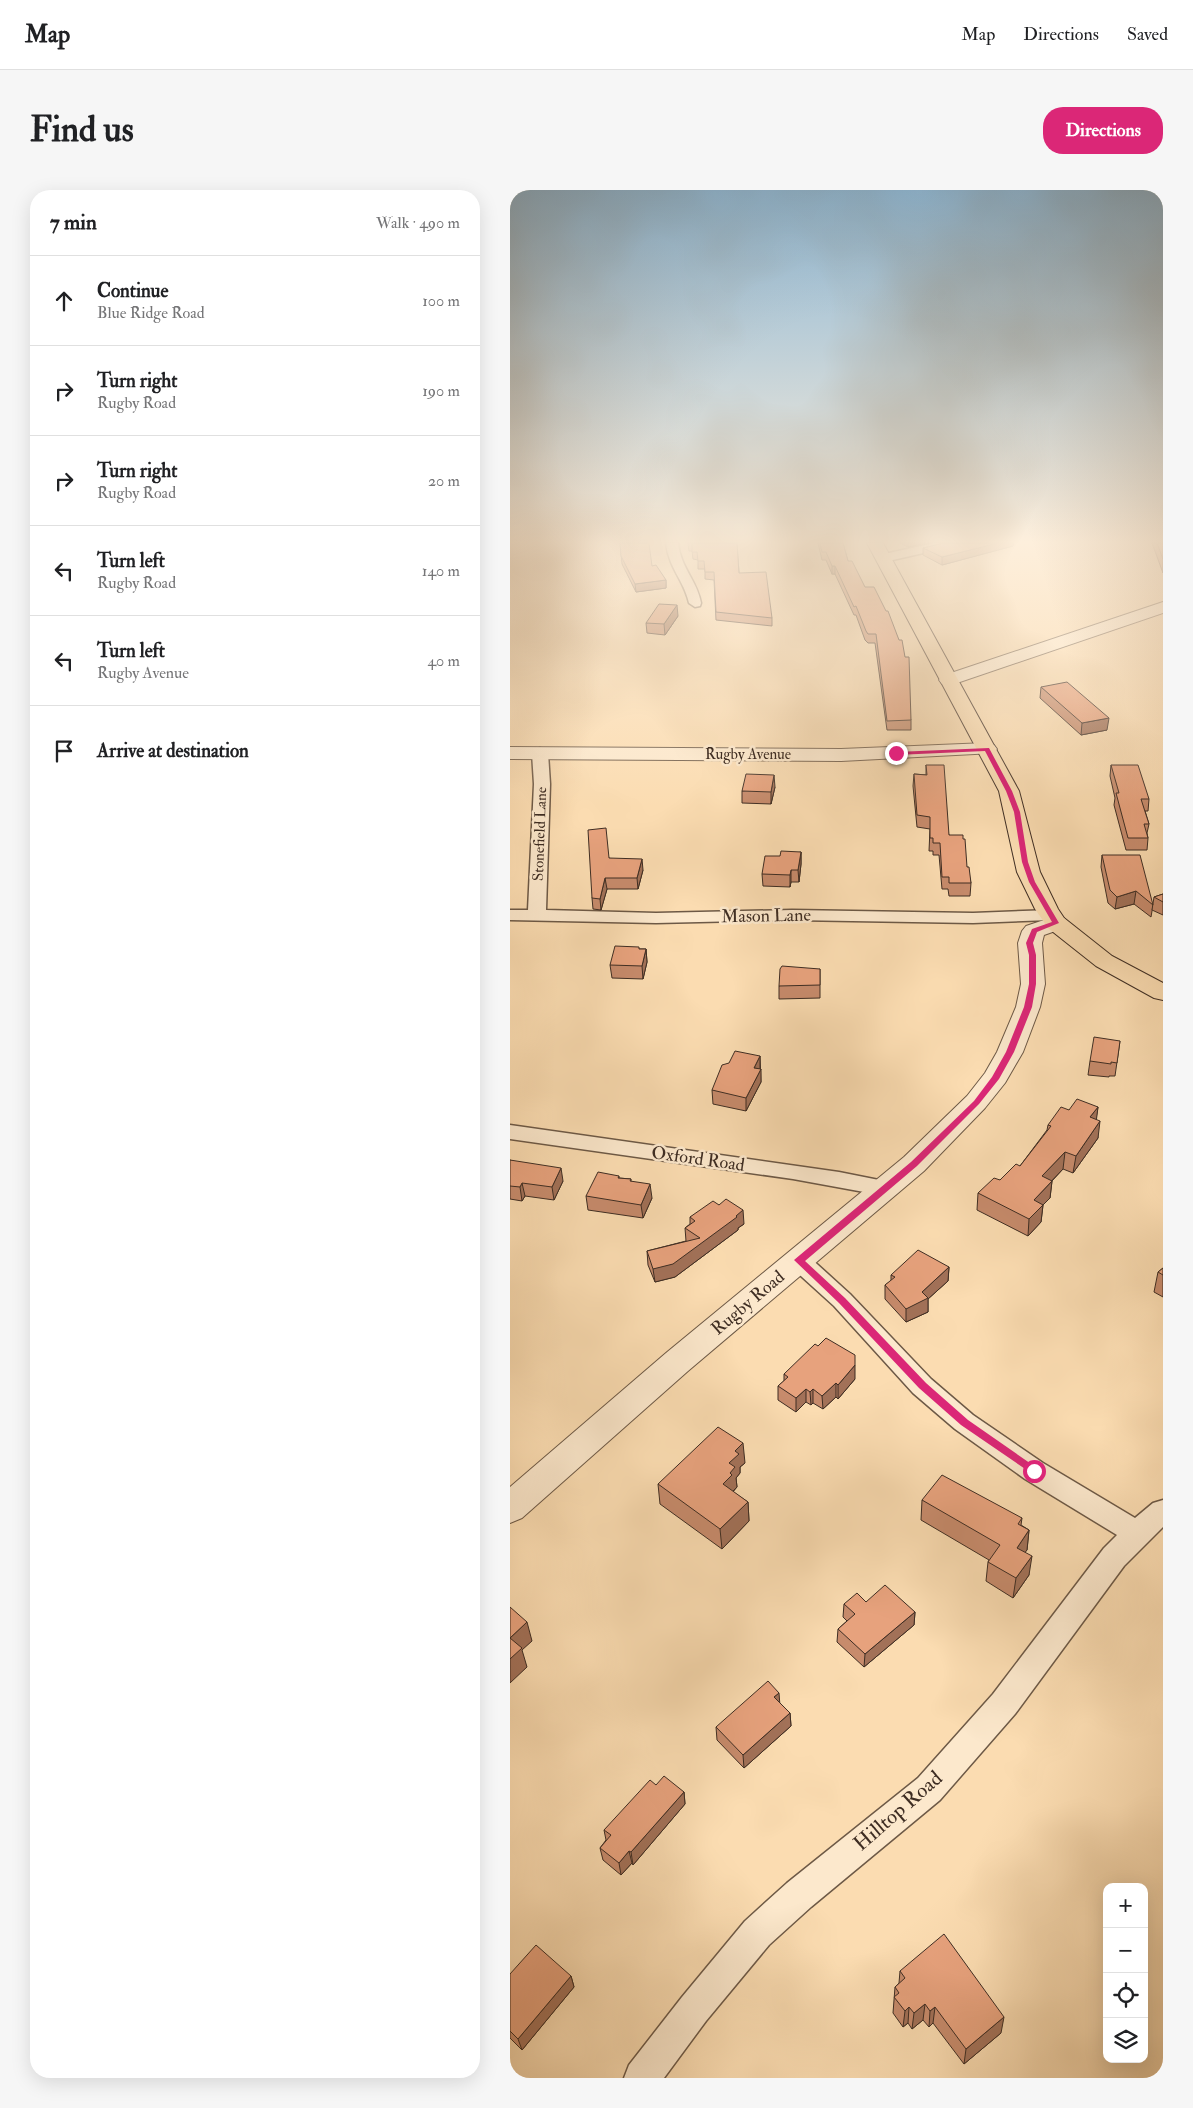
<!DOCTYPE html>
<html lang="en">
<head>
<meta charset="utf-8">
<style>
	body { margin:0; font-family:"IM FELL Double Pica",serif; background:#f6f6f6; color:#202124 }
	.controls { position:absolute; right:15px; bottom:15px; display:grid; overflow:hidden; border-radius:10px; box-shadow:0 5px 20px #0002 }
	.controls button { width:45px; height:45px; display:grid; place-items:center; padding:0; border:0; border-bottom:1px solid #e0e0e0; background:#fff; color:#202124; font:25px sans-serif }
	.stop { position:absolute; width:15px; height:15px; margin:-11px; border:4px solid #db2777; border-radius:50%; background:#fff }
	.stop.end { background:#db2777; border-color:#fff; box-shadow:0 1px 5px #0008 }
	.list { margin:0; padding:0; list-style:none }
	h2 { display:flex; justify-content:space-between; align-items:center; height:65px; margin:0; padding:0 20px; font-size:21px }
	h2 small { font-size:16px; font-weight:400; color:#757577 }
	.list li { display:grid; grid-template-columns:32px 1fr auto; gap:15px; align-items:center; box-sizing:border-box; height:90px; padding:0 20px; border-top:1px solid #e0e0e0 }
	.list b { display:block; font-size:19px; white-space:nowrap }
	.list p { margin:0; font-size:16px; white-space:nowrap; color:#757577 }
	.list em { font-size:16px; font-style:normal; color:#757577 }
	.icon { flex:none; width:28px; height:28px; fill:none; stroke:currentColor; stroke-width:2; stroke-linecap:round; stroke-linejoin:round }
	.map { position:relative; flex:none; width:653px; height:1888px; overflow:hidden; border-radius:20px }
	header { display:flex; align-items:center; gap:30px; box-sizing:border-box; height:70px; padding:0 25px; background:#fff; border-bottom:1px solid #e0e0e0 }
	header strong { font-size:24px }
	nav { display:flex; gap:28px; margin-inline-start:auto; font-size:18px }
	.intro { display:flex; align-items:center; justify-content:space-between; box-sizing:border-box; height:120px; padding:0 30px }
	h1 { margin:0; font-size:35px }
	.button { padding:12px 22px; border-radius:20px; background:#db2777; color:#fff; font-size:18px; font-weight:700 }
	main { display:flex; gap:30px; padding:0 30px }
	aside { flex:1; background:#fff; border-radius:20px; box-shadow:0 5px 20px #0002 }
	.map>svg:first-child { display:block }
</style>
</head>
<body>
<header>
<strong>Map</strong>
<nav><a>Map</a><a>Directions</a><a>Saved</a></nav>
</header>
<div class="intro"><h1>Find us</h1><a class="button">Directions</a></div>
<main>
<aside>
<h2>7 min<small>Walk · 490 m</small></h2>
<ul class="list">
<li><svg class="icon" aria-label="ahead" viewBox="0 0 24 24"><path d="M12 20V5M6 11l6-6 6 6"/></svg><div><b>Continue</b><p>Blue Ridge Road</p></div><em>100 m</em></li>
<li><svg class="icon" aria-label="right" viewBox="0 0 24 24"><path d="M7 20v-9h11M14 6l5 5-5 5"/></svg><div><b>Turn right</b><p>Rugby Road</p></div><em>190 m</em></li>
<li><svg class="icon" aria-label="right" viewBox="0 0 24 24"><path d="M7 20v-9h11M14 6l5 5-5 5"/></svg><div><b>Turn right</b><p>Rugby Road</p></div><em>20 m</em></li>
<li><svg class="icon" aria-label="left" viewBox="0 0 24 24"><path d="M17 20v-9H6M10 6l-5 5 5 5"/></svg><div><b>Turn left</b><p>Rugby Road</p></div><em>140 m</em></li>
<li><svg class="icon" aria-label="left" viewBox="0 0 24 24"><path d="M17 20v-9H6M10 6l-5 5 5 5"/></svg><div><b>Turn left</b><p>Rugby Avenue</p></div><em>40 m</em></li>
<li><svg class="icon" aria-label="arrive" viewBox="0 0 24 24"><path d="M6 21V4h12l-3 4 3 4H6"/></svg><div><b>Arrive at destination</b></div></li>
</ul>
</aside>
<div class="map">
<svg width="653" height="1888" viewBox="0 0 653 1888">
	<rect width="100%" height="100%" fill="#fbdcb1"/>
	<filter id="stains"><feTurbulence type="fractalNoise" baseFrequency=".004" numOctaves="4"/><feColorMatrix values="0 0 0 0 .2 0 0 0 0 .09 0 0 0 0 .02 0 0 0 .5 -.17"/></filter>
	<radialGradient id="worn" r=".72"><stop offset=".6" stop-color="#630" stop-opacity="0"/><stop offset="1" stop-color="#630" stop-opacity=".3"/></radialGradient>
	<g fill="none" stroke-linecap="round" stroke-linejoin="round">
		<g stroke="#6d5946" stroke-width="3">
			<g id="minor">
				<path d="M156 353H168C171 379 187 390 191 413L190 416 185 417 179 413C174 390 159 379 156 353Z"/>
				<polygon points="424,353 446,353 444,356 374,372 368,368 370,365"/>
				<polygon points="30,558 35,560 38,563 40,594 36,720 146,723 282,720 463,723 541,720 547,721 550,725 547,729 541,730 463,733 282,730 146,733 0,730 0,720 18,720 24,594 22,563 25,560"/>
				<polygon points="0,935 329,982 384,993 387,998 384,1003 376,1006 283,989 0,949"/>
				<polygon points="289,1063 297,1065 340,1104 421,1189 463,1225 533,1273 625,1328 643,1313 653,1310 653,1337 614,1376 505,1524 430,1610 301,1717 259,1755 196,1831 154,1888 114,1888 119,1875 172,1807 235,1731 277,1693 408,1588 483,1504 594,1358 607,1345 515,1289 445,1239 403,1203 324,1116 281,1077 277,1071 281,1065"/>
			</g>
		</g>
		<g stroke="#6d5946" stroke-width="2">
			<g id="tertiary">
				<polygon points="653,412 653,423 444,494 438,495 432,494 429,490 432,486"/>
				<polygon points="477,553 484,555 487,559 484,563 331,571 0,569 0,557 331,559"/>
				<polygon points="546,726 554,728 558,733 554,738 534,745 532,753 535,794 530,817 513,862 495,893 475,918 414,981 178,1181 12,1328 0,1333 0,1297 156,1163 394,967 457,906 475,883 487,862 506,817 511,794 508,753 512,741 516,736"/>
			</g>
		</g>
		<g stroke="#3e2d23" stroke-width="2">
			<polygon id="primary" points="357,353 373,353 509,601 530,682 548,719 554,728 602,766 653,793 653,810 644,808 586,776 538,738 525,719 507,682 489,601"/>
		</g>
		<use href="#minor" fill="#fce8cc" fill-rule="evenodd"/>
		<use href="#tertiary" fill="#fce8cc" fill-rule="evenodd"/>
		<use href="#primary" fill="#fbdcb1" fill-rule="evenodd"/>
	</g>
	<g fill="#c78b6c" stroke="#3e2d23">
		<polygon points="110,353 142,376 156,390 156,398 126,402 112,374"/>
		<polygon points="178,353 227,353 229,383 262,428 262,436 206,430 204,390 195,389 195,379 188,379 188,370 183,369 182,361 179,361"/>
		<polygon points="308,353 333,353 338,371 401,530 401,540 377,540 365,453 358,453 355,450 346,425 344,425 325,384 322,384 316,370 312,370"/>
		<polygon points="390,353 415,353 398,357"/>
		<polygon points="642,353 653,353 653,383"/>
		<polygon points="503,356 432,375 413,365 413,358"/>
		<polygon points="168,426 155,445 137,443 136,433"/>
		<polygon points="531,497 597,540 571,545 530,508"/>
		<polygon points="416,575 439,645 457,677 461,693 460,706 439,706 438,699 432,699 429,665 423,665 423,661 419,661 420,639 407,637 403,596 404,584 416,585"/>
		<polygon points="601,575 639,609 638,621 635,621 639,634 637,643 638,648 637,660 616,660 604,615 605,608 600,586"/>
		<polygon points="265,597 261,614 232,613 232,601"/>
		<polygon points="291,662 291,674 289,692 281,692 280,697 253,696 252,684 270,666"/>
		<polygon points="592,665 643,715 641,727 624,714 605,719 598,713 591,677"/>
		<polygon points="99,668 133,680 128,699 97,699 91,720 83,719 82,708"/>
		<polygon points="653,704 653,725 642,720 644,707"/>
		<polygon points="129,759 136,759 137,772 133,789 102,788 100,775"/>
		<polygon points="310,779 310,808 269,809 269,796"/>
		<polygon points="610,851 605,886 599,886 599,887 578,885 580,871"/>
		<polygon points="250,866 251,892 236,921 203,914 202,900"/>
		<polygon points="588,917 586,929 588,948 563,983 553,979 542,991 540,1008 533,1015 531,1032 518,1046 467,1020 468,1003 490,990 510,976 537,940 538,935 559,920"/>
		<polygon points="0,970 53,991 44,1010 15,1006 12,1011 0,1009"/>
		<polygon points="109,986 109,988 121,989 121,991 142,1008 133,1028 78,1020 76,1006"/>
		<polygon points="209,1015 234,1034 228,1038 228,1040 165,1087 145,1092 138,1075 137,1061 176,1051 175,1038 180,1034 180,1027"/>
		<polygon points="439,1077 438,1091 418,1109 418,1122 396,1132 375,1109 375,1095 381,1091 381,1085"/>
		<polygon points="653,1078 653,1107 644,1102 648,1082"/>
		<polygon points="274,1184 345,1189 328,1209 326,1207 313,1219 303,1213 301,1215 296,1212 286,1222 268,1210 268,1196 274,1191"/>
		<polygon points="235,1273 230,1277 230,1283 226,1288 227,1297 223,1302 238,1312 239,1331 212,1359 150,1314 148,1294"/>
		<polygon points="412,1310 512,1328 511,1335 519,1340 517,1360 515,1362 519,1385 503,1408 476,1391 478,1372 479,1370 411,1330"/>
		<polygon points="356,1412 405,1422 404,1435 354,1477 327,1452 328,1439 337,1431 333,1427 334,1414"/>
		<polygon points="280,1523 281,1536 234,1578 207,1550 206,1537"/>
		<polygon points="146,1595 174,1602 175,1614 123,1675 122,1673 111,1685 93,1670 90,1658 96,1650 94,1640"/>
		<polygon points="390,1781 491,1843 454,1874 423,1833 419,1837 413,1830 402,1839 398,1833 393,1837 383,1823 385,1797 389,1793"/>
		<polygon points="0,1784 61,1786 64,1797 12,1860 0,1848"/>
	</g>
	<g fill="#a27158" stroke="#3e2d23">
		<polygon points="398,353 415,353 398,357"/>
		<polygon points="488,353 504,353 503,356 432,375 432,367"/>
		<rect x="322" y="376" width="3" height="8"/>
		<polygon points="156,390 156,398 126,402 125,394"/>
		<polygon points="167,415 168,426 155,445 154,434"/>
		<polygon points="599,528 597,540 571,545 572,533"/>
		<polygon points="264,585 265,597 261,614 261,602"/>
		<polygon points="291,662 291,674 289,692 288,680"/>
		<polygon points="132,669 133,680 128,699 127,688"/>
		<polygon points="281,680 281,692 280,697 280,685"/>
		<polygon points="95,688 97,699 91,720 90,709"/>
		<polygon points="626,701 624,714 605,719 607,707"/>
		<polygon points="136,759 137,772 133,789 132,776"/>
		<polygon points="250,866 250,879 244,878"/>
		<polygon points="251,879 251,892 236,921 236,908"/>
		<polygon points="588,917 586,933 580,927"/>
		<polygon points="590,931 588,948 563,983 566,966"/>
		<polygon points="555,962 553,979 530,1003 532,986"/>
		<polygon points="51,978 53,991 44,1010 42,997"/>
		<polygon points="542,991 540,1008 533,1015 531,1032 518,1046 519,1029 524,1010"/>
		<polygon points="12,993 15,1006 12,1011 10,997"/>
		<polygon points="140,994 142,1008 133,1028 131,1015"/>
		<polygon points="233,1020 234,1034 228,1038 228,1040 165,1087 145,1092 143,1079"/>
		<polygon points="439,1077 438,1091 418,1109 418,1122 396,1132 396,1119 412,1102"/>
		<polygon points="345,1175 345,1189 328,1209 328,1195"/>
		<polygon points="326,1193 326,1207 313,1219 312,1206"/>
		<polygon points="296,1199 296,1212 286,1222 286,1208"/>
		<polygon points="303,1199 303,1213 301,1215 300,1202"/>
		<polygon points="233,1253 235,1273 230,1277 230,1283 226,1288 227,1297 223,1301 223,1304 213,1294 219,1273 225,1261"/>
		<polygon points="238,1312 239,1331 212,1359 210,1339"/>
		<polygon points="519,1340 517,1360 504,1377 507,1358"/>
		<polygon points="522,1366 519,1385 503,1408 506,1388"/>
		<polygon points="405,1422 404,1435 354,1477 355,1464"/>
		<polygon points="17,1432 22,1451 12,1460 17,1477 0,1493 0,1448"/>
		<polygon points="269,1503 270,1516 264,1507"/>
		<polygon points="280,1523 281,1536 234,1578 233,1565"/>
		<polygon points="174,1602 175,1614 123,1675 121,1662"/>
		<polygon points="119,1661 122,1673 111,1685 109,1673"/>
		<polygon points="61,1786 64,1797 12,1860 8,1849"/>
		<polygon points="415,1814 413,1830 402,1839 404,1823"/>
		<polygon points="399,1817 398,1833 393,1837 395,1821"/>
		<polygon points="425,1817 423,1833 419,1837 420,1821"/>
		<polygon points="494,1827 491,1843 454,1874 456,1859"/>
	</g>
	<g fill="#e7a27d" stroke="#3e2d23">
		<polygon points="110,353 139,353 142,376 146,375 156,390 125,394 111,366"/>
		<polygon points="179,353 227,353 229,383 256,382 262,428 206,422 204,382 195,382 194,371 188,371 187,362 182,362 182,353"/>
		<polygon points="310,353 333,353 338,371 342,371 355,397 364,397 376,421 378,421 389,450 392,450 395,467 399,467 401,530 377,531 366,444 358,444 356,441 346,416 344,417 325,376 322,376 316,362 312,362"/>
		<polygon points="434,353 488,353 432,367 413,358"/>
		<polygon points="647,353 653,353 653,369"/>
		<polygon points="149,414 167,415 154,434 136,433"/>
		<polygon points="557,492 599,528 572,533 531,497"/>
		<polygon points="416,575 434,575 439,645 453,645 453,649 455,649 457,677 459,677 461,693 439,693 439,687 432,687 430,653 423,653 423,648 420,648 420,627 407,625 404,584 417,585"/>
		<polygon points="601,575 628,575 639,609 631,609 639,634 634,634 638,648 618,648 606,603 609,603"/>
		<polygon points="236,584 264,585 261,602 232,601"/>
		<polygon points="96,638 99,668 132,669 127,688 95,688 90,709 82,708 78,640"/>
		<polygon points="271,661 291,662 288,680 281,680 280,685 252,684 255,666 270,666"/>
		<polygon points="592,665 630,665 643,715 626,701 607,707 600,700"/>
		<polygon points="653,704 653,712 644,707"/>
		<polygon points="105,756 129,757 129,759 136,759 132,776 100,775"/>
		<polygon points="272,776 310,779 310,795 269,796 270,779"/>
		<polygon points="584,847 610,851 607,873 601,872 601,874 580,871"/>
		<polygon points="225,861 250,866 244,878 251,879 236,908 202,900 212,875 219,873"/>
		<polygon points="567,909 588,917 580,927 590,931 566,966 555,962 532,986 542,991 524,1010 533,1015 519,1029 468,1003 484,988 490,990 506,974 510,976 541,936 538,935 551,917 559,920"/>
		<polygon points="0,970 51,978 42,997 12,993 10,997 0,996"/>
		<polygon points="88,982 109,986 108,988 121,989 120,991 140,994 131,1015 76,1006"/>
		<polygon points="216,1009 233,1020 226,1026 227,1027 163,1074 143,1079 137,1061 190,1048 175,1038 185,1031 180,1027 203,1011 209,1015"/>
		<polygon points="408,1060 439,1077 412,1102 418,1108 396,1119 375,1095 385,1087 381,1085"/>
		<polygon points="653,1078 653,1085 648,1082"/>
		<polygon points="316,1148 345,1165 345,1175 328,1195 326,1193 312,1206 303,1199 300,1202 296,1199 286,1208 268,1196 278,1187 274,1184 305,1154 308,1156"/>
		<polygon points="208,1237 233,1253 225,1261 229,1264 219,1273 225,1277 220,1283 222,1285 213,1294 238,1312 210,1339 148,1294"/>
		<polygon points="432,1285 512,1328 508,1334 519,1340 507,1358 522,1366 506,1388 478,1372 490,1355 412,1310"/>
		<polygon points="375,1395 405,1422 355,1464 328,1439 345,1424 334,1414 347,1403 356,1412"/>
		<polygon points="0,1417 17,1432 0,1448"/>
		<polygon points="0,1448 12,1458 0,1469"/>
		<polygon points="258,1491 269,1503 264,1507 280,1523 233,1565 206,1537"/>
		<polygon points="154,1586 174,1602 121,1662 119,1661 109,1673 90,1658 101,1645 94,1640 140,1590 146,1595"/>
		<polygon points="434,1744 494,1827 456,1859 425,1817 420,1821 415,1814 404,1823 399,1817 395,1821 384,1807 389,1803 385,1797 395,1788 390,1781"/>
		<polygon points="26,1755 61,1786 8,1849 0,1841 0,1784"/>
	</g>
	<linearGradient id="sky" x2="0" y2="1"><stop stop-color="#8cb6d4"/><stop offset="0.57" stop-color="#fdefdc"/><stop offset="1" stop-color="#fdefdc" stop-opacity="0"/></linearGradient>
	<rect width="653" height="617" fill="url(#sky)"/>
	<polygon fill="#db2777" points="479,558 502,601 510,622 518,672 525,692 549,733 527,742 523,753 526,765 526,794 522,817 504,862 489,889 469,914 407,976 295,1071 335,1108 416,1193 458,1230 527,1278 527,1284 524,1285 451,1235 409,1198 329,1113 284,1070 401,972 464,911 482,887 496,862 514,817 519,794 519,765 516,753 522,739 542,732 519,692 512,672 504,622 496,601 475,561 386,565 384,563 386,562"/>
	<g text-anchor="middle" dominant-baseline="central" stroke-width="5" stroke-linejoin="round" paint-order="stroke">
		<g font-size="15" fill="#3e2d23" stroke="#fce8cc">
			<text x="238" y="564">Rugby Avenue</text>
			<text transform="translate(30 644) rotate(-88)">Stonefield Lane</text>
		</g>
		<g font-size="18" fill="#3e2d23" stroke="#fce8cc">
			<text transform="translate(256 726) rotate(-1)">Mason Lane</text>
			<text transform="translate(188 969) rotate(8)">Oxford Road</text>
			<text transform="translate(238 1113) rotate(-40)">Rugby Road</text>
		</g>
		<g font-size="21" fill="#3e2d23" stroke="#fce8cc">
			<text transform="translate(388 1621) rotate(-41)">Hilltop Road</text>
		</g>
	</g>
	<rect width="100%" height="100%" filter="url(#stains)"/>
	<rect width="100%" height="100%" fill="url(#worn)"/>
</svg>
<div class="controls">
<button>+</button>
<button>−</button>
<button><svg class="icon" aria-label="locate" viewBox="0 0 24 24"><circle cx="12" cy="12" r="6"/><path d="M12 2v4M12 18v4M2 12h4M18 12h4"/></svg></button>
<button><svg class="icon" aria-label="layers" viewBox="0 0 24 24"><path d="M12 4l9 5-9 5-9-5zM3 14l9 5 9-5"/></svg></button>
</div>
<div class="stop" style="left:524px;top:1281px"></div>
<div class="stop end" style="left:386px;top:563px"></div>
</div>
</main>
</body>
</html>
